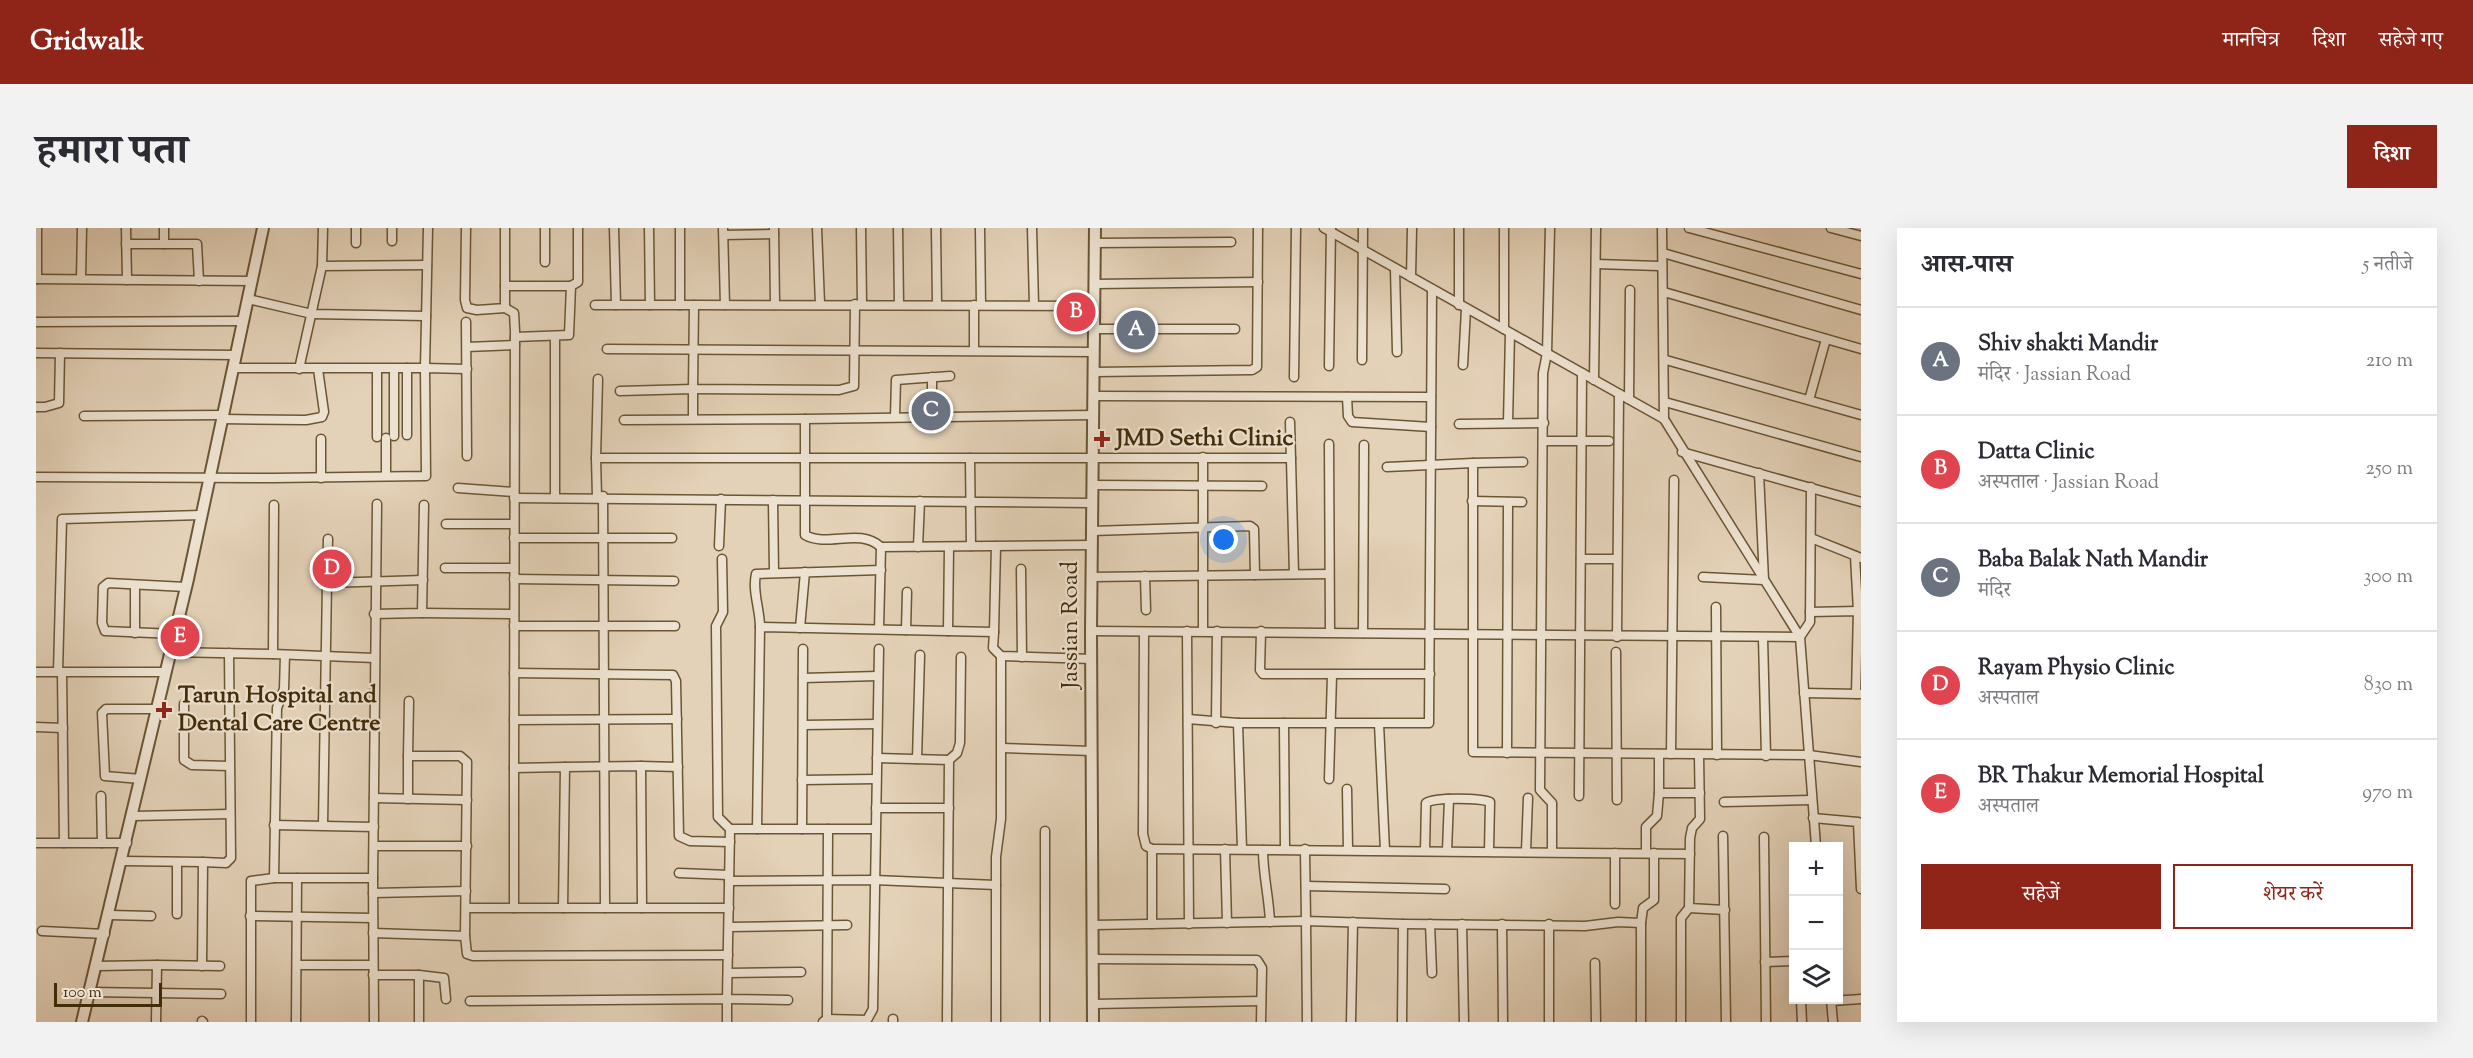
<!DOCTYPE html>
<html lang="hi">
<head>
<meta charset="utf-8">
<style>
	body { margin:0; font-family:"Sorts Mill Goudy","Noto Serif Devanagari",serif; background:#f2f2f3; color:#2b2b33 }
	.controls { position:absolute; right:18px; bottom:18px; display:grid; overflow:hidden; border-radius:0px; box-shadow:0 6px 24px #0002 }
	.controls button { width:54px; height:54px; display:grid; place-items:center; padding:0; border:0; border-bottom:2px solid #e1e1e2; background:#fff; color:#2b2b33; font:30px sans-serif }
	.scale { position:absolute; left:18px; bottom:15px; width:108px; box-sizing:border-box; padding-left:6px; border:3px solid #432c08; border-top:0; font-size:16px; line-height:21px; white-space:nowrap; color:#432c08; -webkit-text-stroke:4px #ede2d1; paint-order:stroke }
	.you { position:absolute; left:1188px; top:312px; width:21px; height:21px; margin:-15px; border:4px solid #fff; border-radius:50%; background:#1a73e8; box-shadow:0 0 0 9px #1a73e833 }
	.badge { display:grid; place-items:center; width:39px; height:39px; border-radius:50%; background:#8f2418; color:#fff; font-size:20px; font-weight:700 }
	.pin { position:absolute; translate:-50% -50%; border:3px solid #fff; box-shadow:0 2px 6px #0006 }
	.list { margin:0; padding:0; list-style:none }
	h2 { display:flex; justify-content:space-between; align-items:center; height:78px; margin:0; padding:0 24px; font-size:26px }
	h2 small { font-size:20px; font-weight:400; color:#7c7c81 }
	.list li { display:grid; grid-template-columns:39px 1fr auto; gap:18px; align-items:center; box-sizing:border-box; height:108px; padding:0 24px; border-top:2px solid #e1e1e2 }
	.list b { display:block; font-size:22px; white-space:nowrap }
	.list p { margin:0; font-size:20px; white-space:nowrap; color:#7c7c81 }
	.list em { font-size:20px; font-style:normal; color:#7c7c81 }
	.actions { display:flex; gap:12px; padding:18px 24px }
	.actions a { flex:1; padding:14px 0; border:2px solid #8f2418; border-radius:0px; text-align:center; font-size:21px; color:#8f2418 }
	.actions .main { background:#8f2418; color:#fff }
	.icon { flex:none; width:33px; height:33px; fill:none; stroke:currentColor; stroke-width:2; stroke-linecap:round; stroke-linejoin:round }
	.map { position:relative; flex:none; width:1825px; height:794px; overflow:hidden; border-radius:0px }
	header { display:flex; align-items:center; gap:36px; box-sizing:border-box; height:84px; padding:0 30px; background:#8f2418; color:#fff }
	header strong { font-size:28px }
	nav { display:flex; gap:33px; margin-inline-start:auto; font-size:21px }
	.intro { display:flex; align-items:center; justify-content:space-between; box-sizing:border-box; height:144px; padding:0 36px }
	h1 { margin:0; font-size:42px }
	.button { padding:15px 27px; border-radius:0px; background:#8f2418; color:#fff; font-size:21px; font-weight:700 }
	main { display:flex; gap:36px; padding:0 36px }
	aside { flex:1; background:#fff; border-radius:0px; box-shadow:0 6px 24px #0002 }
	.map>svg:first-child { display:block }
</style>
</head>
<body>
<header>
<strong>Gridwalk</strong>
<nav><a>मानचित्र</a><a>दिशा</a><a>सहेजे गए</a></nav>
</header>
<div class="intro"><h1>हमारा पता</h1><a class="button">दिशा</a></div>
<main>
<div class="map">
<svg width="1825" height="794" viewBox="0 0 1825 794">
	<rect width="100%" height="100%" fill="#e4d2b8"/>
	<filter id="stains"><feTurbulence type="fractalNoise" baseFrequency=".00333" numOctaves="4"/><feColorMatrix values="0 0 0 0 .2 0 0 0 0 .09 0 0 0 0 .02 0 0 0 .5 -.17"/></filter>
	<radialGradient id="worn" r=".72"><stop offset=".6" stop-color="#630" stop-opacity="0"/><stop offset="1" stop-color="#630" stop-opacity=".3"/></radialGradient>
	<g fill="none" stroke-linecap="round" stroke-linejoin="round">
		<g stroke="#6b5634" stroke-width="11">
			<g id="minor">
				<polyline points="1,0 1,51"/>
				<polyline points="90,0 91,52"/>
				<polyline points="356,0 356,13"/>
				<polyline points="430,0 429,72 431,80 441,82 469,80 469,0"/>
				<polyline points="509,0 509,34"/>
				<polyline points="578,0 580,77"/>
				<polyline points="613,0 614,77"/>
				<polyline points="644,0 644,77"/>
				<polyline points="687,0 689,77"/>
				<polyline points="738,0 739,77"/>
				<polyline points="781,0 784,76"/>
				<polyline points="825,0 826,76"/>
				<polyline points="862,0 863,77"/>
				<polyline points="900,0 901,77"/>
				<polyline points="944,0 945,77"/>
				<polyline points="996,0 998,77"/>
				<polyline points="1288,0 1628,191 1764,409 1780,618"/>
				<polyline points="1423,0 1423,77"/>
				<polyline points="1514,0 1511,125 1507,145 1504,562 1516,575 1516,624"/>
				<polyline points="1626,0 1628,191"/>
				<polyline points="1653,0 1825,46"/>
				<polyline points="1795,0 1825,8"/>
				<polyline points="688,7 738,6"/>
				<polyline points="320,15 320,0"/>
				<polyline points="1059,15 1195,14"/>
				<polyline points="90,16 161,16 163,53"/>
				<polyline points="128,16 128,0"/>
				<polyline points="1627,25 1825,82"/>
				<polyline points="1560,36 1623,38"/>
				<polyline points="286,38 391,37"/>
				<polyline points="1359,41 1361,124"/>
				<polyline points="1375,49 1376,0"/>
				<polyline points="0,51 215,53"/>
				<polyline points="45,51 46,0"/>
				<polyline points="1058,56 1222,54"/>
				<polyline points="469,58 535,58 533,107 479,109"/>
				<polyline points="535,58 542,54 542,0"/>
				<polyline points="1628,64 1825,121"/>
				<polyline points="212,71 276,86 390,88"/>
				<polyline points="559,77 658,77 657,161 803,162 818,158 819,76"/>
				<polyline points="658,77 1058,78"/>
				<polyline points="938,77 938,121"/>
				<polyline points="469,80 478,85 479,103 478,540"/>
				<polyline points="0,94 207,93"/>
				<polyline points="430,94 431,228"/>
				<polyline points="1058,101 1199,101"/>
				<polyline points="1468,101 1468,0"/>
				<polyline points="519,108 519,270"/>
				<polyline points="431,119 479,117"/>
				<polyline points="571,121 1058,124"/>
				<polyline points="0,125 199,127"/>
				<polyline points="1326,132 1327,0"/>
				<polyline points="1630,132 1825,187"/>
				<polyline points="1427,137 1430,81"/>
				<polyline points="1293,138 1295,0"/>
				<polyline points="197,140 389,140 392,0"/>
				<polyline points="371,140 371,207"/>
				<polyline points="263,141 286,38 287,0"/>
				<polyline points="341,141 341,209"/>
				<polyline points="358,141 358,208"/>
				<polyline points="1058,144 1216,142 1221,139 1222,0"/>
				<polyline points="1258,149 1260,0"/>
				<polyline points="1558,152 1560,0"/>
				<polyline points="584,163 657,161 657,190"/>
				<polyline points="1057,168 1395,169"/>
				<polyline points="1311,169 1312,188 1316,194 1395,199"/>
				<polyline points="1593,171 1594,62"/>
				<polyline points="1773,172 1790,111"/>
				<polyline points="1629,174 1825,229"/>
				<polyline points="0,179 9,179 23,175 24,125"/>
				<polyline points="48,188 187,187"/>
				<polyline points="859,189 860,152 914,148"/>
				<polyline points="896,189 896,149"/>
				<polyline points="186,191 270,192 286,189 288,184 282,141"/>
				<polyline points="769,191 1057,187"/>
				<path d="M588 192 769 191V307C792 320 823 299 845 319"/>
				<polyline points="1254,194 1258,346"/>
				<polyline points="1472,195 1474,105"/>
				<polyline points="1423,196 1508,195"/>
				<polyline points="350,210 350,248"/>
				<polyline points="1508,213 1573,213"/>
				<polyline points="1293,216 1294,404"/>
				<polyline points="1646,224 1825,274"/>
				<polyline points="560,230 562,151"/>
				<polyline points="934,230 935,318"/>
				<polyline points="1487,234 1437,235 1437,524 1773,527 1825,534"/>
				<polyline points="1351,239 1437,235"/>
				<polyline points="0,249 238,250 390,248 389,140 431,141"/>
				<polyline points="285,250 285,211"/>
				<polyline points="1057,257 1226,258"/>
				<polyline points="422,260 478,264"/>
				<polyline points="567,268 569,680"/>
				<polyline points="561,269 560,230 1255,230"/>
				<polyline points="478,270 1056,275"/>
				<polyline points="737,272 738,344"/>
				<polyline points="1436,273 1486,274"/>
				<polyline points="238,277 237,426 338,430"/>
				<polyline points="410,296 478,296"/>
				<polyline points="1056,303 1214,298 1218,301 1219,347"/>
				<polyline points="478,310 636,310"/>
				<polyline points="1775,310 1825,330"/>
				<polyline points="683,318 685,271"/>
				<polyline points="882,319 884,273"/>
				<polyline points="1819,328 1822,383"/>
				<polyline points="686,331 687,384 680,398 682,589 694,601 691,771 752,772"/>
				<polyline points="1545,331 1581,331"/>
				<polyline points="409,340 478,340"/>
				<polyline points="985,341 986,429"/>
				<polyline points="1109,348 1110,382"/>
				<polyline points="1056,349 1293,346"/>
				<polyline points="1667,349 1728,352 1723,245"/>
				<polyline points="478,351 638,353"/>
				<polyline points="291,355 292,311"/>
				<polyline points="99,357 99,405"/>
				<polyline points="1680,379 1681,527"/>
				<polyline points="1774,384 1822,383 1820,466"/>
				<polyline points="386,385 478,386"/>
				<polyline points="338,386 386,385 388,277"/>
				<polyline points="478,398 639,398"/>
				<path d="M724 399C724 381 716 363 720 346L845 342"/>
				<polyline points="764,400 769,344"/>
				<polyline points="843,401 845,319 1056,317"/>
				<polyline points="870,402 871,364"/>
				<polyline points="912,403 913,319"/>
				<polyline points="1055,403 1764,409 1774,394 1775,259"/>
				<polyline points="1151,403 1153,696"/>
				<polyline points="1167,403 1167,229"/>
				<polyline points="1225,403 1224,442 1227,446 1394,446"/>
				<polyline points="958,404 957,420 965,428 1056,431"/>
				<polyline points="1108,404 1107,606 1110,618 1116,621 1116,696"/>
				<polyline points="1327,405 1328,217"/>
				<polyline points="139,406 69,403 66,395 67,359 72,355 150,359"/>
				<polyline points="1581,409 1583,166"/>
				<polyline points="1727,410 1730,528"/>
				<polyline points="134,424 237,426"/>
				<polyline points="1580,424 1581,572"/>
				<polyline points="0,444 130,444"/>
				<polyline points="22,444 26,291 165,287"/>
				<polyline points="26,444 28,615"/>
				<polyline points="478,445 637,447 640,453 643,608 654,613 694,614"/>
				<polyline points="767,450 842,448"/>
				<polyline points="1768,465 1824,466"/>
				<polyline points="373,473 372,528 424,528 431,534 429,708 431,726 437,728 692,727"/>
				<polyline points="148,476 148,532 156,537 193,538"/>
				<polyline points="1152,491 1202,495 1393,495 1396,61"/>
				<polyline points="478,492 641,491"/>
				<polyline points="1180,495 1181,403"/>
				<polyline points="1202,495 1206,621"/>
				<polyline points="1248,495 1249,621"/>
				<polyline points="1343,496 1349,622"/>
				<polyline points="767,497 841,496"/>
				<polyline points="0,499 27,500"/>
				<polyline points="966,520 1056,523"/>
				<polyline points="1471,525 1472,274"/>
				<polyline points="1623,526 1623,565 1664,565"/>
				<polyline points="1635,526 1638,252"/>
				<polyline points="1663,527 1664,591 1656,600 1654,610 1653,680 1689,682"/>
				<polyline points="841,530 913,532 911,794"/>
				<polyline points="881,531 884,427"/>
				<polyline points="913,532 921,525 924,515 925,429"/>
				<polyline points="605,538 642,539"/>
				<polyline points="529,539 605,538 606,680"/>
				<polyline points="105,551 69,548 66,485 70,481 120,481"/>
				<polyline points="1293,551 1296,447"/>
				<polyline points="766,552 840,551"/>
				<polyline points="1311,561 1312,622"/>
				<polyline points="65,568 66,615"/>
				<polyline points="1543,568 1546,145"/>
				<polyline points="338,570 431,572"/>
				<polyline points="372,571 372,528"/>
				<polyline points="1688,574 1775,572"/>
				<polyline points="840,580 913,580"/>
				<polyline points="97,588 194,586"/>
				<polyline points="1777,590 1822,594 1825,661"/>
				<polyline points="238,597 338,599"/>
				<polyline points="287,597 291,355 387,352"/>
				<polyline points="694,601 839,601"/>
				<polyline points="721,601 724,399 958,404 960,318"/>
				<polyline points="766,601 767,421"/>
				<polyline points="1009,603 1009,794"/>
				<polyline points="1687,608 1690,794"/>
				<polyline points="1728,609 1730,794"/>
				<polyline points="0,615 91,615"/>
				<polyline points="338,618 431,618"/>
				<polyline points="1116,621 1654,626"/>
				<polyline points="1189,621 1191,695"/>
				<polyline points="1269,621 1270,693 1367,696 1366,794"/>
				<path d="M1227 622C1227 647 1233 669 1234 694"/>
				<path d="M1389 623 1390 575C1399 569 1444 570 1454 574L1453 623"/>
				<polyline points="1411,623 1413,571"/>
				<polyline points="1490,623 1492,570"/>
				<polyline points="1579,625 1579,676"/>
				<polyline points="1610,625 1610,599 1621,588 1623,565"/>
				<polyline points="87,633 167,634 166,738"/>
				<polyline points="141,634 141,686"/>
				<polyline points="167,634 190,635 195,630 193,425"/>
				<polyline points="643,645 693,647"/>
				<polyline points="238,650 241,480 248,461 249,427"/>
				<polyline points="337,650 341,276"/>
				<polyline points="693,653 838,652 960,657"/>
				<polyline points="1270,658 1409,661"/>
				<polyline points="337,665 430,663"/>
				<polyline points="430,680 693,680"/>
				<polyline points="478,680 478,540 529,539 527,680"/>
				<polyline points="74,687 115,688"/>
				<polyline points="214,688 337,690"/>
				<polyline points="1367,696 1549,698 1582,694 1605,695"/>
				<polyline points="1394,696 1396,745"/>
				<polyline points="1426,696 1428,794"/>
				<polyline points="1466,696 1467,794"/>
				<polyline points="1513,696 1513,794"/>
				<polyline points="1058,697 1270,693 1271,794"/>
				<polyline points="693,699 811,697"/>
				<polyline points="6,703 69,706"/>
				<polyline points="337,705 429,708"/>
				<polyline points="1058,731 1221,732 1226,740 1225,794"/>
				<polyline points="1729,734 1758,733"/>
				<polyline points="1559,735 1560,794"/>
				<polyline points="121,737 184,738"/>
				<polyline points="261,737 337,737"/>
				<polyline points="61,738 121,737 120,794"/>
				<polyline points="692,745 765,744"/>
				<polyline points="337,747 383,747 383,794"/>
				<polyline points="383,747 408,750 410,771"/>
				<polyline points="54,764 185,766"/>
				<polyline points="1765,772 1766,794"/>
				<polyline points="1795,772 1797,794"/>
				<polyline points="434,773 691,771 691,794"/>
				<polyline points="1796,773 1825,771"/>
				<polyline points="1057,776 1225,773"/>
				<polyline points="791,791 792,601"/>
				<polyline points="857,791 857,794"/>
				<polyline points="166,793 167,794"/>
				<polyline points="215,794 215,653 238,650 337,650 338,794"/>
				<polyline points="260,794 261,650"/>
				<polyline points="787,794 791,791 831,792 837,781 843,421"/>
				<polyline points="960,794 960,629 965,591 965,428"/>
				<polyline points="1315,794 1317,694"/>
				<polyline points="1605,794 1605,695 1607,680 1618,672 1618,625"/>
				<polyline points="1645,794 1645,690 1653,680"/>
			</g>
		</g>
		<g stroke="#6b5634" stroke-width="14">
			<g id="tertiary">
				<polyline points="46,794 152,351 227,0"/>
				<polyline points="1057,794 1055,403 1059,0"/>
			</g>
		</g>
		<use href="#minor" stroke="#ede2d1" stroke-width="8"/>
		<use href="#tertiary" stroke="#ede2d1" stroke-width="10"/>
	</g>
	<g fill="#8f2418" stroke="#ede2d1" stroke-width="2">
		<path d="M1063 202h6v6h6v6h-6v6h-6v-6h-6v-6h6z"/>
		<path d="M125 473h6v6h6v6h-6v6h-6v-6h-6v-6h6z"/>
	</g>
	<g text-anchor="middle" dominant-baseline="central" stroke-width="4.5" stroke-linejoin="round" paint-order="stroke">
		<g font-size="24" font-weight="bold" fill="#432c08" stroke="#ede2d1" text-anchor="start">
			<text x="1080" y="211">JMD Sethi Clinic</text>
			<text x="142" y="468">Tarun Hospital and<tspan x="142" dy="28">Dental Care Centre</tspan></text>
		</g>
		<g font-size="24" fill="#432c08" stroke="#ede2d1">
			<text transform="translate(1035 397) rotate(-90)">Jassian Road</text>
		</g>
	</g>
	<rect width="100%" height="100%" filter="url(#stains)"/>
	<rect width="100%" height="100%" fill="url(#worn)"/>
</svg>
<div class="controls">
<button>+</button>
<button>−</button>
<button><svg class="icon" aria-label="layers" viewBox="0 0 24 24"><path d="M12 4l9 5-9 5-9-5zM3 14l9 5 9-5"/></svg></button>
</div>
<div class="scale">100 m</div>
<div class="you"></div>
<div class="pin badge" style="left:1100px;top:102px;background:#6b7280">A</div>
<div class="pin badge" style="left:1040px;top:84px;background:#e0444e">B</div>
<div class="pin badge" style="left:895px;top:183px;background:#6b7280">C</div>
<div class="pin badge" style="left:296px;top:341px;background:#e0444e">D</div>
<div class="pin badge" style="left:144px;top:409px;background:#e0444e">E</div>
</div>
<aside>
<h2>आस-पास<small>5 नतीजे</small></h2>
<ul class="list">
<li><span class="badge" style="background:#6b7280">A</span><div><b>Shiv shakti Mandir</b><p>मंदिर · Jassian Road</p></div><em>210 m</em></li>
<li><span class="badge" style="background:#e0444e">B</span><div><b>Datta Clinic</b><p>अस्पताल · Jassian Road</p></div><em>250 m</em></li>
<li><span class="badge" style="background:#6b7280">C</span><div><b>Baba Balak Nath Mandir</b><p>मंदिर</p></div><em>300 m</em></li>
<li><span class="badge" style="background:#e0444e">D</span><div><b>Rayam Physio Clinic</b><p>अस्पताल</p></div><em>830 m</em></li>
<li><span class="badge" style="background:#e0444e">E</span><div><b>BR Thakur Memorial Hospital</b><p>अस्पताल</p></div><em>970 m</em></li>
</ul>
<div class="actions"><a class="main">सहेजें</a><a>शेयर करें</a></div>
</aside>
</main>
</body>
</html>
